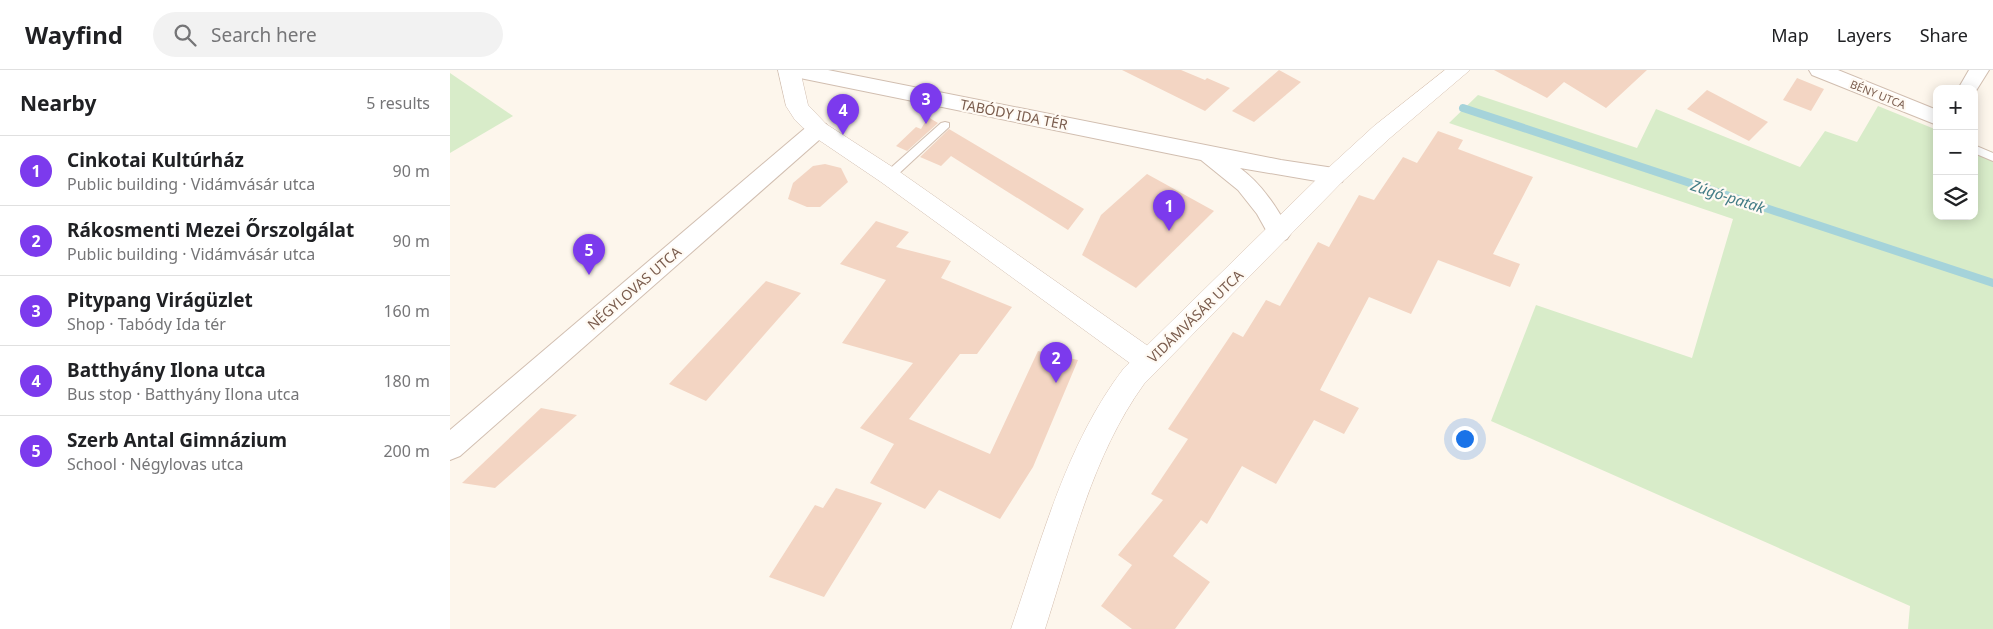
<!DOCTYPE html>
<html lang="en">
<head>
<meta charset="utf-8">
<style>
	body { margin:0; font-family:"Noto Sans",sans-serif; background:#f2f2f2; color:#202124 }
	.controls { position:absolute; right:15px; top:15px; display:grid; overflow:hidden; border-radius:10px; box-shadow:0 2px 12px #0003 }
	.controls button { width:45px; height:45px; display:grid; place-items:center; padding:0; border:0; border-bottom:1px solid #e0e0e0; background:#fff; color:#202124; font:25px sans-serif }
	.you { position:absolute; left:1014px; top:368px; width:18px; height:18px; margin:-12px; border:4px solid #fff; border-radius:50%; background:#1a73e8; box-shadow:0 0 0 8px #1a73e833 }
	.badge { display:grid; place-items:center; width:32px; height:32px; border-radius:50%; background:#7c3aed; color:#fff; font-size:16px; font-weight:700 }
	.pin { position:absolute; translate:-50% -41px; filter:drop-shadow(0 1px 2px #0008) }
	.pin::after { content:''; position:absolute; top:26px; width:18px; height:15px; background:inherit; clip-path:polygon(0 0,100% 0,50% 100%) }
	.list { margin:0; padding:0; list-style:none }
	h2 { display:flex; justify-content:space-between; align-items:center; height:65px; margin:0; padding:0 20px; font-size:21px }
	h2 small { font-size:16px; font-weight:400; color:#757577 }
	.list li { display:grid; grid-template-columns:32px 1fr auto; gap:15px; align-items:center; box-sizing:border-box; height:70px; padding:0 20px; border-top:1px solid #e0e0e0 }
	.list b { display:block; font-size:19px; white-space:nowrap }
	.list p { margin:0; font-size:16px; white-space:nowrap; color:#757577 }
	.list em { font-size:16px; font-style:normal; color:#757577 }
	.icon { flex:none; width:28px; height:28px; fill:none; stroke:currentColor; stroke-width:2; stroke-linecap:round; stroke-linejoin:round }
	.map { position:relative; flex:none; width:1543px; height:559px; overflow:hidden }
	header { display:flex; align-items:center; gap:30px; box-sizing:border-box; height:70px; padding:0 25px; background:#fff; border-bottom:1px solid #e0e0e0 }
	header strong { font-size:24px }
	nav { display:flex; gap:28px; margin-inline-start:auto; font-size:18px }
	.search { width:350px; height:45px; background:#f2f2f2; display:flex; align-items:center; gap:12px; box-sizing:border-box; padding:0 18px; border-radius:28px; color:#757577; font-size:19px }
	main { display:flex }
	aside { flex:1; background:#fff }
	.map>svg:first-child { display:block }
</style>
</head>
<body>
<header>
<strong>Wayfind</strong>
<div class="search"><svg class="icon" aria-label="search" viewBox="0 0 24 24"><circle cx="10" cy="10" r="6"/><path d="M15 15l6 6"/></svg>Search here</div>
<nav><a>Map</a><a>Layers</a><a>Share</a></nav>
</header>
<main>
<aside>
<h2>Nearby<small>5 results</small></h2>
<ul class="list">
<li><span class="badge">1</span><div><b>Cinkotai Kultúrház</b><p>Public building · Vidámvásár utca</p></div><em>90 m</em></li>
<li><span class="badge">2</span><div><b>Rákosmenti Mezei Őrszolgálat</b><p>Public building · Vidámvásár utca</p></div><em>90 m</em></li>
<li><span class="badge">3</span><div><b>Pitypang Virágüzlet</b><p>Shop · Tabódy Ida tér</p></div><em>160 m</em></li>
<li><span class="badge">4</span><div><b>Batthyány Ilona utca</b><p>Bus stop · Batthyány Ilona utca</p></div><em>180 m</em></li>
<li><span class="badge">5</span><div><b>Szerb Antal Gimnázium</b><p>School · Négylovas utca</p></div><em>200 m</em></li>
</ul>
</aside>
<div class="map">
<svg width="1543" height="559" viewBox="0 0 1543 559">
	<rect width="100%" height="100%" fill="#fdf6ec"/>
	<g fill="#d8ecc9">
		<polygon points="0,3 63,46 0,83"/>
		<polygon points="1028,25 1187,78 1206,39 1350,97 1375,61 1407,72 1428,36 1487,60 1487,146 1524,146 1524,75 1543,82 1543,559 1458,559 1460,536 1041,351 1086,235 1242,288 1283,149 999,53"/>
	</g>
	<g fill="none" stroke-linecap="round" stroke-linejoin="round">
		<polyline stroke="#a5d3da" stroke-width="8" points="1013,38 1543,213"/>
	</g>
	<g fill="#f3d5c3">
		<polygon points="672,0 731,0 755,10 757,8 780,18 755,41"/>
		<polygon points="829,0 851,12 804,52 782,41"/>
		<polygon points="1044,0 1197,0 1156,38 1114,12 1097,28"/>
		<polygon points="1347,8 1374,19 1361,41 1333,30"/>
		<polygon points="1257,20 1318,52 1299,71 1237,39"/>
		<polygon points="478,47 488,53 457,81 446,76 466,57 471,59"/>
		<polygon points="499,59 634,139 618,160 501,86 491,96 470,87"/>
		<polygon points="988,61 1013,70 1008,79 1083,107 1043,184 1070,194 1060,217 988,190 961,244 919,227 870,320 909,338 894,364 864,350 826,414 792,396 757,454 751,450 723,486 760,512 725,559 682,559 651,536 682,495 668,485 713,430 701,424 738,369 718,359 783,262 793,267 816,230 830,236 868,172 879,177 909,125 924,130 953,87 967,93"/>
		<polygon points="375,94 391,98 398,112 370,137 357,137 338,129 343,113 363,96"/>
		<polygon points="697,104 764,141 686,218 632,185 651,145"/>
		<polygon points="426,151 459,162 446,177 501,191 491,208 562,237 527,284 510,284 459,349 540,384 588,281 628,290 583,397 550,449 489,420 475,439 420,413 444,374 410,358 463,293 392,273 436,210 390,194"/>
		<polygon points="316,211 351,223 256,331 219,314"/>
		<polygon points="91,338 127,345 45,418 12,413"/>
		<polygon points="386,418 432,433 374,527 319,507 365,435 373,438"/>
	</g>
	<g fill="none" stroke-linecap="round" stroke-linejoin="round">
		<g stroke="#d1beb0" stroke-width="2">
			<g id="service">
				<polygon points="495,52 499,53 499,57 443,109 435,109 434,106 435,103 491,53"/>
				<polygon points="1524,75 1543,83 1543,91 1524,83"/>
			</g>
		</g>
		<g stroke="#d1beb0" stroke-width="2">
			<g id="minor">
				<path d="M335 0H378L831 90 884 98 892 100 895 106 892 112 884 114 790 98C813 115 827 138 841 163L837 169 829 172 821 169 807 144 788 120 751 90 345 7 338 5Z"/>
				<polygon points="1359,0 1388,0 1487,40 1487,55 1362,5"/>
				<polygon points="1519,0 1539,0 1524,24 1524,19 1508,19"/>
				<polygon points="368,52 376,54 379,59 376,64 10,386 0,390 0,360 360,54"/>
			</g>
		</g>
		<g stroke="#d1beb0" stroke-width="1">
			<polygon id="tertiary" points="328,0 350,0 358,35 376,54 447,100 708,283 712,291 708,299 698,303 688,299 431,112 360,64 345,50 336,36"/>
		</g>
		<g stroke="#d6c0b0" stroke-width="1">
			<path id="secondary" d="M995 0H1020L940 68 892 112 694 314C642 386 622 475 595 559H561C592 469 616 374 674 298L876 100 924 56Z"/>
		</g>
		<use href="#service" fill="#fff" fill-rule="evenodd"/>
		<use href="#minor" fill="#fff" fill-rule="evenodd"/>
		<use href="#tertiary" fill="#fff" fill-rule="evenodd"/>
		<use href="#secondary" fill="#fff" fill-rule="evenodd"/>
	</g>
	<g text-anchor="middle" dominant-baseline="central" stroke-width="4.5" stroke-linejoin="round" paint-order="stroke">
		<g font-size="11" fill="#7a5c4d" stroke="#fffaf3">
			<text transform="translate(1428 24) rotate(22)">BÉNY UTCA</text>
		</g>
		<g font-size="14" fill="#7a5c4d" stroke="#fffaf3">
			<text transform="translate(564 44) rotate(11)">TABÓDY IDA TÉR</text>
			<text transform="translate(184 218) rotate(-41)">NÉGYLOVAS UTCA</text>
			<text transform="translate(745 246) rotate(-44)">VIDÁMVÁSÁR UTCA</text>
		</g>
		<g font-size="15" font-style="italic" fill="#437c86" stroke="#fffaf3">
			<text transform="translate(1278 126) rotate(18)">Zúgó-patak</text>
		</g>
	</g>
</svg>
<div class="controls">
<button>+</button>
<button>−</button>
<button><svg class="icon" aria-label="layers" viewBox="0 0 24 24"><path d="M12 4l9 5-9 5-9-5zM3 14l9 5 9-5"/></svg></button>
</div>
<div class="you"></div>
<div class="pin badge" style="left:719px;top:161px">1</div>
<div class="pin badge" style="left:606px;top:313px">2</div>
<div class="pin badge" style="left:476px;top:54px">3</div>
<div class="pin badge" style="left:393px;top:65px">4</div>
<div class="pin badge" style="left:139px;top:205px">5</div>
</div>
</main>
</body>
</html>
